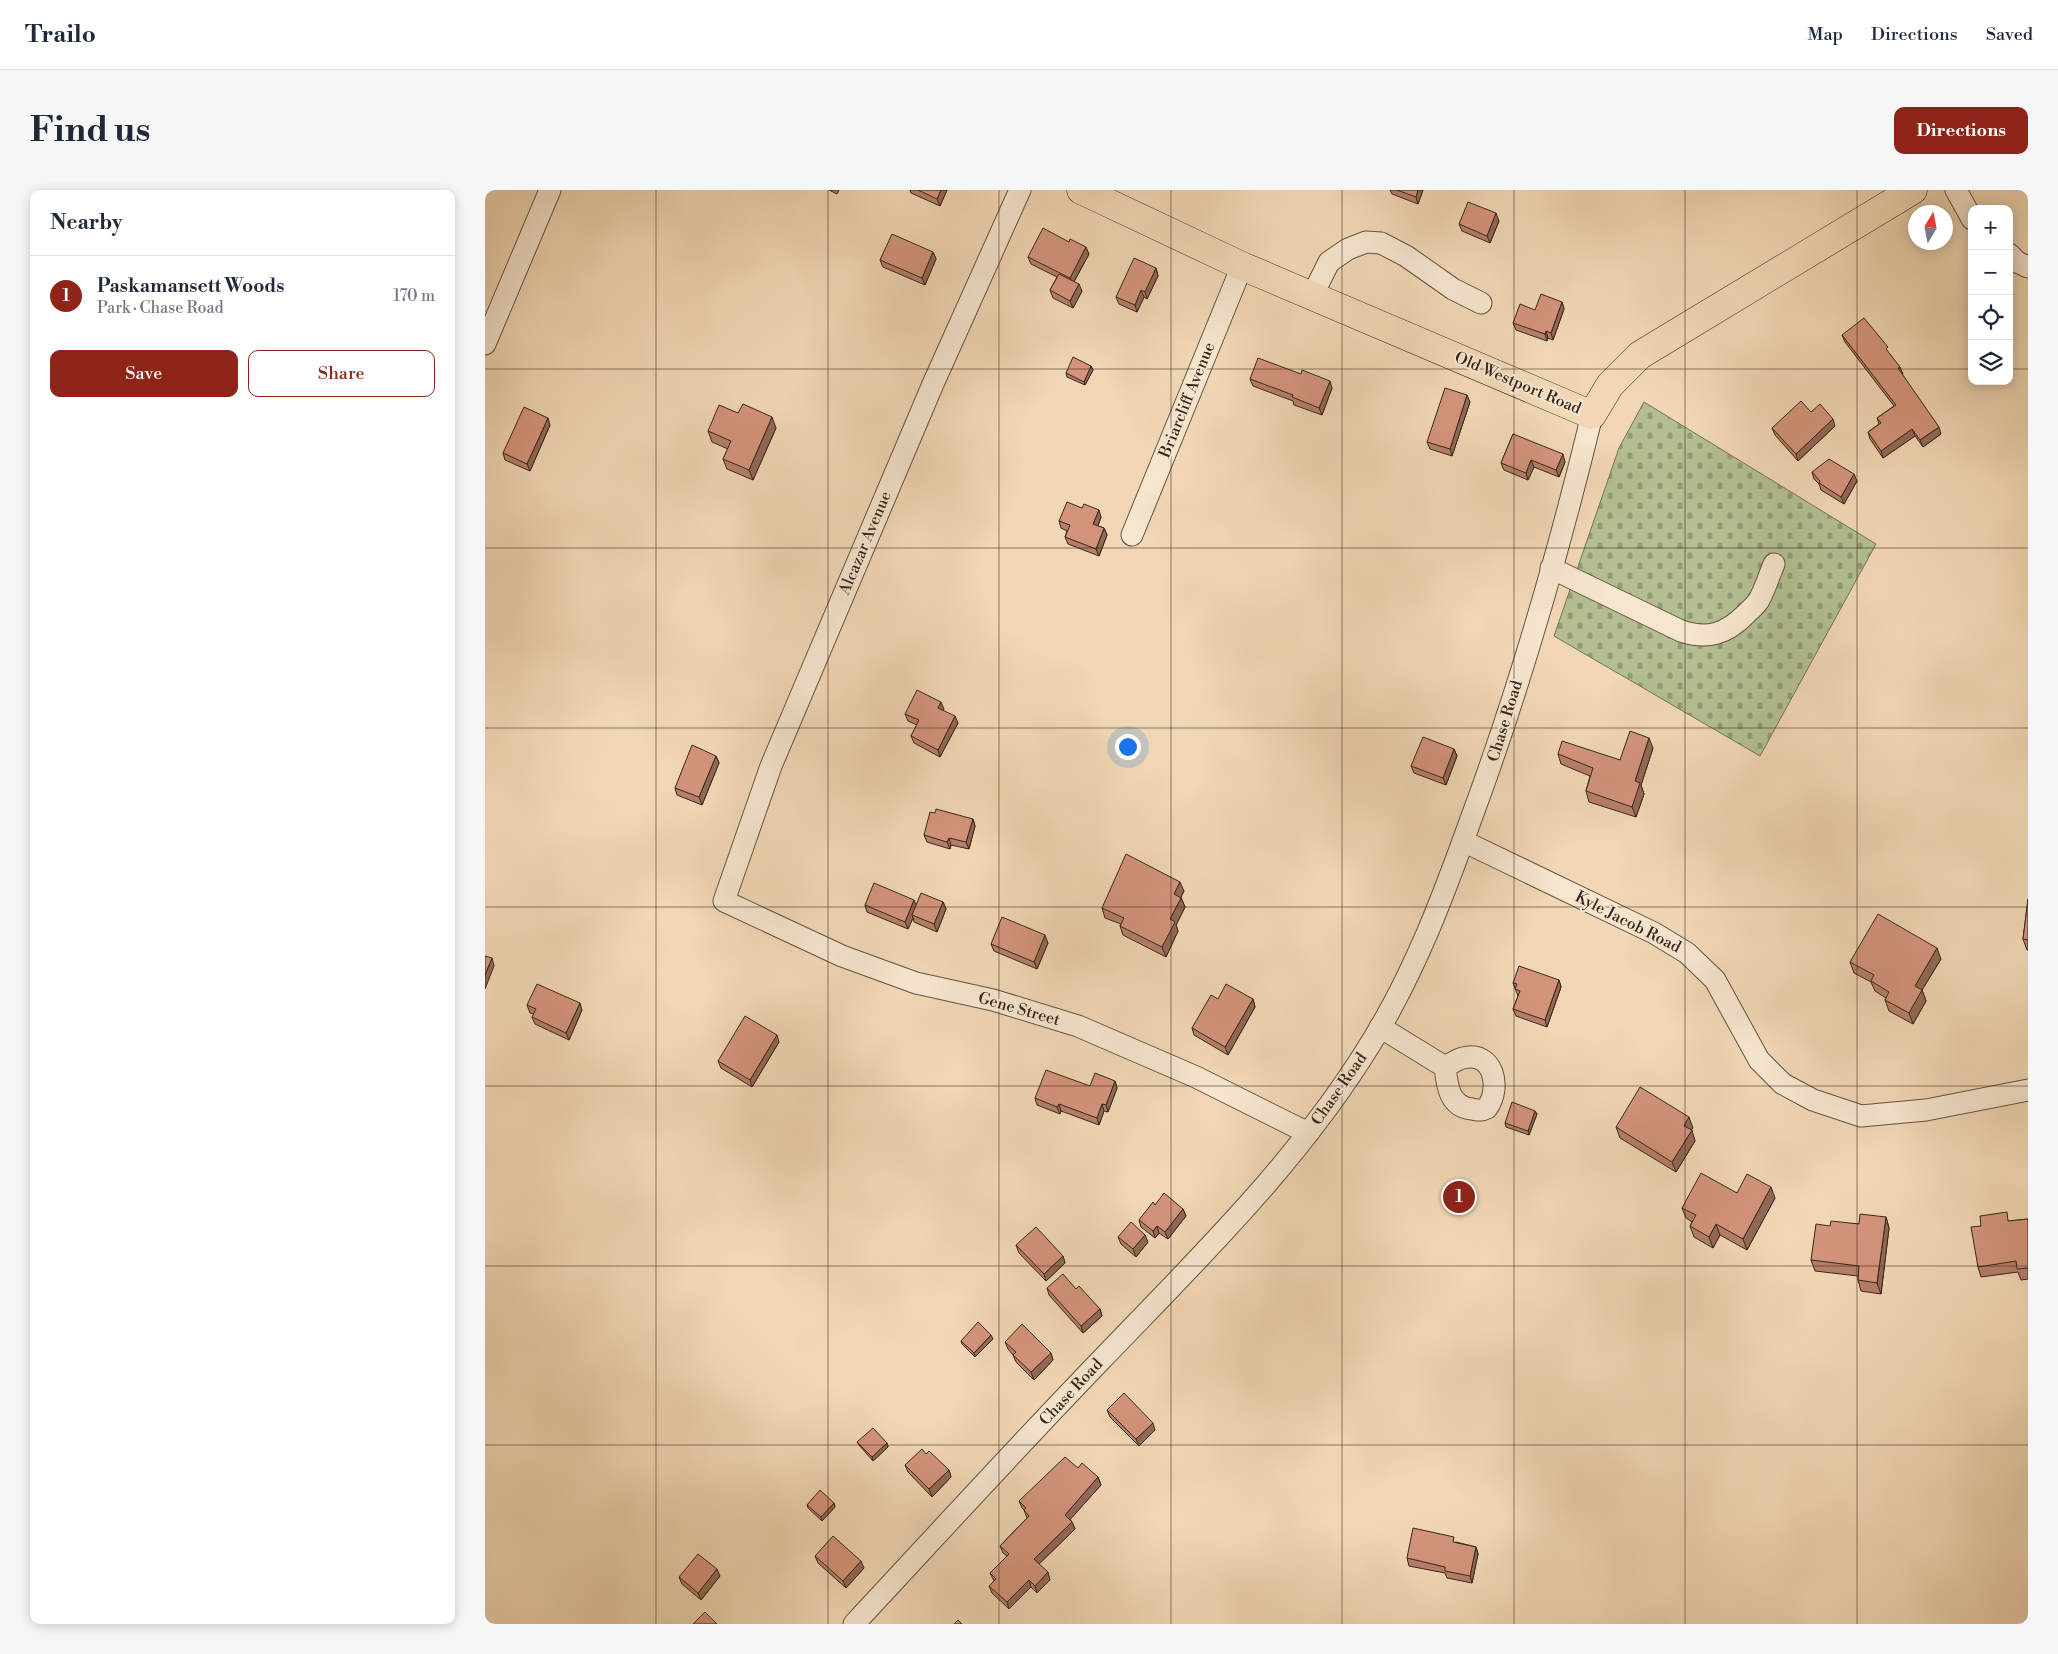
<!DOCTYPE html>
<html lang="en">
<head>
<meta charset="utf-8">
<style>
	body { margin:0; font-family:"Libre Bodoni",serif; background:#f6f6f7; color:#1f2937 }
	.controls { position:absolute; right:15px; top:15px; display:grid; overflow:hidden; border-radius:10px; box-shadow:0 2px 12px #0003 }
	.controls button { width:45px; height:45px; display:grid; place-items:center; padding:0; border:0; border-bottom:1px solid #e0e1e3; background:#fff; color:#1f2937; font:25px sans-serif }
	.compass { position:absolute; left:1423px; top:15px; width:45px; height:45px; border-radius:50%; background:#fff; box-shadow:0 2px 12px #0003; rotate:10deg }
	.you { position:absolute; left:642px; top:556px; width:18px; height:18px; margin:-12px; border:4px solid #fff; border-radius:50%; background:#1a73e8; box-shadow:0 0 0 8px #1a73e833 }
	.badge { display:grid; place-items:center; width:32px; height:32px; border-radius:50%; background:#8f2418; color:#fff; font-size:16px; font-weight:700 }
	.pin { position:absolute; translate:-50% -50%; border:2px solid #fff; box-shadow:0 1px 5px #0006 }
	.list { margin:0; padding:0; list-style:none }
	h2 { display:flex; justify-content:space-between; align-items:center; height:65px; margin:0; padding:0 20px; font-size:21px }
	h2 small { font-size:16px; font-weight:400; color:#747a83 }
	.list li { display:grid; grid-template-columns:32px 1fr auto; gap:15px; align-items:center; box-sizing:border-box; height:80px; padding:0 20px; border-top:1px solid #e0e1e3 }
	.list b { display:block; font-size:19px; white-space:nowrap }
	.list p { margin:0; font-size:16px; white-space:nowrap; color:#747a83 }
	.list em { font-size:16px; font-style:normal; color:#747a83 }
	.actions { display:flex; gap:10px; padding:15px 20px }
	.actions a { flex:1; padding:11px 0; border:1px solid #8f2418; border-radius:10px; text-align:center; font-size:18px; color:#8f2418 }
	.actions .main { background:#8f2418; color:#fff }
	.icon { flex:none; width:28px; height:28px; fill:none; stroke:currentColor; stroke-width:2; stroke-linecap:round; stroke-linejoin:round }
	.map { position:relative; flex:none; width:1543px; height:1434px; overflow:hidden; border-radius:10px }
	header { display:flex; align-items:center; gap:30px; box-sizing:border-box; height:70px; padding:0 25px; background:#fff; border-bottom:1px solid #e0e1e3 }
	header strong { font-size:24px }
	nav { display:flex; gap:28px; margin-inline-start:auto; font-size:18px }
	.intro { display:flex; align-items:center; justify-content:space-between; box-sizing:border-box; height:120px; padding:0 30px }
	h1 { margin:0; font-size:35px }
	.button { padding:12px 22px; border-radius:10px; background:#8f2418; color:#fff; font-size:18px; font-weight:700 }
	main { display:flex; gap:30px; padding:0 30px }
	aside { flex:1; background:#fff; border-radius:10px; box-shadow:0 2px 12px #0003 }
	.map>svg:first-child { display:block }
</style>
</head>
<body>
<header>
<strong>Trailo</strong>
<nav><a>Map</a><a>Directions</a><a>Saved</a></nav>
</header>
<div class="intro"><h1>Find us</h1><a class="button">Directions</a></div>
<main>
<aside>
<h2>Nearby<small></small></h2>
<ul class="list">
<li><span class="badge">1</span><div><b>Paskamansett Woods</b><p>Park · Chase Road</p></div><em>170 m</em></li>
</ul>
<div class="actions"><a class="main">Save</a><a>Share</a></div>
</aside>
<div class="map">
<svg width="1543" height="1434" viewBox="0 0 1543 1434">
	<defs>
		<pattern id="cemetery-stones" width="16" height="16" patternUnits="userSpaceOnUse" patternTransform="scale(1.25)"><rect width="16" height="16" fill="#b3bf92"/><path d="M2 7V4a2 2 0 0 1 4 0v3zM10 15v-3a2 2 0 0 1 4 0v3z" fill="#929b76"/></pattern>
	</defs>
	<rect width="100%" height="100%" fill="#f1d7b5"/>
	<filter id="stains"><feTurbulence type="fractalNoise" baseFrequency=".004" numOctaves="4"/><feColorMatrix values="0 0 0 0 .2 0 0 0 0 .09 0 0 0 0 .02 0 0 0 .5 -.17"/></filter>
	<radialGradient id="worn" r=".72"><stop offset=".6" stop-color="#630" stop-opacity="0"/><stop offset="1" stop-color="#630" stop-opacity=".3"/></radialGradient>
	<polygon fill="url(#cemetery-stones)" stroke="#747356" points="1159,212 1391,354 1275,566 1069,446 1134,258"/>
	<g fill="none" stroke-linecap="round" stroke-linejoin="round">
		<g stroke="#655341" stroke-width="23">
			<g id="minor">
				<polyline points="535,0 448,194 286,576 239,711 357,766 431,793 508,810 593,836 711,887 823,943"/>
				<polyline points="1471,0 1487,29"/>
				<polyline points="1524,64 1532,72 1543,77"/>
				<polyline points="827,106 844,72 863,59 881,52 896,53 921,66 968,99 996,113"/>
				<polyline points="0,154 65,0"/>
				<polyline points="647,345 757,76"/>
				<path d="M1066 378 1196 441C1223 450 1241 444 1261 424 1265 420 1271 415 1274 410 1280 399 1284 386 1289 374"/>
				<polyline points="978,651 1169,743 1202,763 1230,790 1274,870 1298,894 1328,910 1376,926 1441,920 1543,900"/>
				<path d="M895 837 960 877C962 895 964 917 987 919 993 920 996 921 1002 918 1017 897 1008 860 978 868 972 869 966 874 960 877"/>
				<path d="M369 1434C451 1346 533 1256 617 1169 715 1067 816 969 889 848 931 779 959 704 986 629 1035 497 1074 361 1107 225"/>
			</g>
		</g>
		<g stroke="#36271a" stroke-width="29">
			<polyline id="major" points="596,0 757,76 1107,225 1125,195 1155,165 1428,0"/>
		</g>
		<use href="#minor" stroke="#f6e5cf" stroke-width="21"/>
		<use href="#major" stroke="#f1d7b5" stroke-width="28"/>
	</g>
	<g fill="#b67f6b" stroke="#36271a">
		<polygon points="344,0 354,0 352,4"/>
		<polygon points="425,0 462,0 455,16 426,3"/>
		<polygon points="905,0 938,0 933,14 907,4"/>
		<polygon points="1014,31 1005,53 977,41 974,34"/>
		<polygon points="448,62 451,69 440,95 398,77 395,70"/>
		<polygon points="604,64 589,92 597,101 588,118 568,108 565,100 572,87 546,74 543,67"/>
		<polygon points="671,78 673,86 662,109 659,107 652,122 634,114 631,107"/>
		<polygon points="1077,112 1079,119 1068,150 1063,148 1062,151 1031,140 1028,133 1050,120"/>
		<polygon points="1357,145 1405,164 1418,184 1417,184 1456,244 1438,257 1430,246 1398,268 1385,249 1383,242 1394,234 1392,228 1409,216 1360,152"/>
		<polygon points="606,176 608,180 600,195 582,187 581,183"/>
		<polygon points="765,189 847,198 837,225 809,215 808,211 768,196"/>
		<polygon points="985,212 967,266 945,259 942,252"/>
		<polygon points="1326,222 1350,236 1313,271 1290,245 1287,238"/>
		<polygon points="253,223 291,238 268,290 242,279 238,269 243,259 227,252 223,241"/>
		<polygon points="65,235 45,281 20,270 18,263"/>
		<polygon points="1028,244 1080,272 1074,287 1049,277 1043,290 1019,280 1016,273"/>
		<polygon points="1327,282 1372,291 1359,314 1336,300 1334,294 1329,289"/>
		<polygon points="616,327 613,336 619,338 622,345 614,366 583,354 580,347 582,341 576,338 574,331"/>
		<polygon points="459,519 458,520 473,533 455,567 429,553 426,546 432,535 423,531 420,524"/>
		<polygon points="1168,558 1156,595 1159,604 1151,627 1104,612 1101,601 1105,586 1076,574 1073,564 1135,570"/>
		<polygon points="969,559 972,566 961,595 929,583 926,576"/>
		<polygon points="231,566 234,573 217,615 192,605 190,598"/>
		<polygon points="488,629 490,636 484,659 466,655 465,659 442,652 439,645"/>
		<polygon points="699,701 696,707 700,717 691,735 693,741 681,767 638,745 635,736 636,734 620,728 617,718"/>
		<polygon points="1543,709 1543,760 1542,760 1538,749"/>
		<polygon points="458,712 461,719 452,742 429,732 428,728 423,739 382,722 380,715 431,714"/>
		<polygon points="563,753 552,779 509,761 506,754"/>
		<polygon points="1456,769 1437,800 1441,811 1428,834 1404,821 1400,810 1401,808 1390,801 1386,792 1369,783 1365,772"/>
		<polygon points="1074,790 1076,797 1062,837 1031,826 1028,819 1033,806 1028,793"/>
		<polygon points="733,809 768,809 770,817 743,865 709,845 707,838"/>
		<polygon points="42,815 97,820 84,850 50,834 47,827 49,824 45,823"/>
		<polygon points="294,852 267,897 236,878 233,871"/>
		<polygon points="630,891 632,898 623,922 619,921 614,935 576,921 575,924 552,915 550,908"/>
		<polygon points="1050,921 1052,924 1044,945 1021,937 1020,933"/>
		<polygon points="1131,937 1208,938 1206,940 1210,951 1191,982 1135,948"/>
		<polygon points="1252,1003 1290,1008 1262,1060 1235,1045 1228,1058 1209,1047 1205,1036 1207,1032 1201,1028 1197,1018"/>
		<polygon points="670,1015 698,1019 701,1026 683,1049 674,1043 670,1048 656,1037 654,1030"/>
		<polygon points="1401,1027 1404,1038 1396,1104 1376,1101 1373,1090 1373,1086 1330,1081 1326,1070 1345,1036 1374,1034"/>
		<polygon points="1543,1029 1543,1089 1536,1090 1533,1082 1496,1087 1493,1077 1496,1036 1525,1031"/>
		<polygon points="633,1047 663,1052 651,1067 636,1054"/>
		<polygon points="531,1055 578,1066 580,1073 561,1091 534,1063"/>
		<polygon points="562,1098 591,1099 615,1119 617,1126 598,1143 564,1105"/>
		<polygon points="508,1149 490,1167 477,1154 476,1151"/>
		<polygon points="520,1152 566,1163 568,1170 549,1190 531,1172 528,1165 523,1159"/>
		<polygon points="622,1220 670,1240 654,1256 625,1227"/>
		<polygon points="372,1252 402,1253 403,1257 388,1271 374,1255"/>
		<polygon points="441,1264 464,1280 466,1287 447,1307 423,1282 420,1275"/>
		<polygon points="593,1278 613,1287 616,1295 585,1329 587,1332 590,1339 554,1374 565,1390 552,1403 546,1397 524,1419 507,1403 504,1396 509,1391 505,1383 522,1366 518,1363 515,1356 542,1328 539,1320 537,1318 534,1311"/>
		<polygon points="349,1313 350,1317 337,1331 323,1318 322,1315"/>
		<polygon points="971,1352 991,1357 993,1364 987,1393 962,1388 960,1383 924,1376 922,1368"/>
		<polygon points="330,1366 379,1378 361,1398 333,1373"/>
		<polygon points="235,1386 216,1410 197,1394 194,1387"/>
	</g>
	<g fill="#946857" stroke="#36271a">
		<polygon points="456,0 462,0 455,16 452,9"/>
		<polygon points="933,0 938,0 933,14 931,7"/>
		<polygon points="1011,23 1014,31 1005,53 1002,46"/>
		<polygon points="601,57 604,64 587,95 585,88"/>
		<polygon points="448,62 451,69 440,95 437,88"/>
		<polygon points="671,78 673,86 662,109 660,102"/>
		<polygon points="594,94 597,101 588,118 585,111"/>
		<polygon points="656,100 659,107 652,122 650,115"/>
		<polygon points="1077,112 1079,119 1068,150 1066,143"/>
		<polygon points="1061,141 1063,148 1062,151 1060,144"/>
		<polygon points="606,176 608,180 600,195 599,192"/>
		<polygon points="1415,177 1418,184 1415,186 1413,178"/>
		<polygon points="845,191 847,198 837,225 834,218"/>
		<polygon points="982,205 985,212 967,266 965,259"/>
		<polygon points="287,227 291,238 268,290 264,280"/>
		<polygon points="63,228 65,235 45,281 42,274"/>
		<polygon points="1348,229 1350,236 1313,271 1311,264"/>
		<polygon points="1454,237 1456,244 1438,257 1435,250"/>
		<polygon points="1427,239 1430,246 1398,268 1396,261"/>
		<polygon points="1078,264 1080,272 1074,287 1071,280"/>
		<polygon points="1046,270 1049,277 1043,290 1041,283"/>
		<polygon points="1369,284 1372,291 1359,314 1356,307"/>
		<polygon points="614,320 616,327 611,341 608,334"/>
		<polygon points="619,338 622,345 614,366 611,359"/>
		<polygon points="456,512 459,519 456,525 453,518"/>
		<polygon points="470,526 473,533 455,567 453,560"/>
		<polygon points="1164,548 1168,558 1156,595 1159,604 1151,627 1147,617 1150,591"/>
		<polygon points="969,559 972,566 961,595 958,588"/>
		<polygon points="231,566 234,573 217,615 214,607"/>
		<polygon points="488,629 490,636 484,659 481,652"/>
		<polygon points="464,648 466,655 465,659 462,652"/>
		<polygon points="695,692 699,701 692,714 689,704"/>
		<polygon points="696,708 700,717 691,735 693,741 681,767 677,757 685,729"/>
		<polygon points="429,710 432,717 427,725 428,728 423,739 420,732"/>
		<polygon points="458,712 461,719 452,742 449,734"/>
		<polygon points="560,745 563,753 552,779 549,772"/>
		<polygon points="1452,758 1456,769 1437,800 1441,811 1428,834 1424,823 1430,796"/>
		<polygon points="7,768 9,776 0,799 0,785"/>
		<polygon points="1074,790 1076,797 1062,837 1060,830"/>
		<polygon points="768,809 770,817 743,865 740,857"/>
		<polygon points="95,813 97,820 84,850 81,843"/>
		<polygon points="292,845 294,852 267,897 265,890"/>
		<polygon points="630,891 632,898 623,922 621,915"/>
		<polygon points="574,914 576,921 575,924 572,917"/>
		<polygon points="617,914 619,921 614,935 612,928"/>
		<polygon points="1050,921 1052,924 1044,945 1043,941"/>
		<polygon points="1204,927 1208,938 1202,946 1199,936"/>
		<polygon points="1207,940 1210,951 1191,982 1187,972"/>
		<polygon points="1286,997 1290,1008 1262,1060 1258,1049"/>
		<polygon points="698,1019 701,1026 683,1049 680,1042"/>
		<polygon points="1401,1027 1404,1038 1396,1104 1392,1093"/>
		<polygon points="1231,1034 1235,1045 1228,1058 1224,1047"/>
		<polygon points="672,1036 674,1043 670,1048 668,1041"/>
		<polygon points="660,1045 663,1052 651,1067 648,1059"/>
		<polygon points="578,1066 580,1073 561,1091 559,1084"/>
		<polygon points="615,1119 617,1126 598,1143 596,1136"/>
		<polygon points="506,1145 508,1149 490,1167 489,1163"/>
		<polygon points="566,1163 568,1170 549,1190 546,1182"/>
		<polygon points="668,1233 670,1240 654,1256 651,1249"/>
		<polygon points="402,1253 403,1257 388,1271 387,1267"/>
		<polygon points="464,1280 466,1287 447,1307 444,1299"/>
		<polygon points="613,1287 616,1295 583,1332 580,1325"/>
		<polygon points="349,1313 350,1317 337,1331 336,1327"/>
		<polygon points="587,1332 590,1339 552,1376 549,1369"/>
		<polygon points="991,1357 993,1364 987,1393 985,1386"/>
		<polygon points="376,1371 379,1378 361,1398 358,1391"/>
		<polygon points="232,1379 235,1386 216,1410 213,1403"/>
		<polygon points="563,1382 565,1390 552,1403 550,1396"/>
		<polygon points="544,1390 546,1397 524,1419 522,1412"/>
	</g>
	<g fill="#d4947c" stroke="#36271a">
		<polygon points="433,0 456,0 452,9"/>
		<polygon points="912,0 933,0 931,7"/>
		<polygon points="983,12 1011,23 1002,46 974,34"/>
		<polygon points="558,38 584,52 585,49 601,57 585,88 543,67"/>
		<polygon points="407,44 448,62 437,88 395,70"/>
		<polygon points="649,68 671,78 660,102 656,100 650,115 631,107"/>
		<polygon points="574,84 594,94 585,111 565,100"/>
		<polygon points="1056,104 1077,112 1066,143 1061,141 1060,144 1028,133 1035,114 1050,120"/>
		<polygon points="1379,128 1403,157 1401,159 1415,177 1413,178 1454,237 1435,250 1427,239 1396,261 1383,242 1396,233 1392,228 1411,215 1357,145"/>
		<polygon points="588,167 606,176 599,192 581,183"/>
		<polygon points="773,168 816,184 817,180 845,191 834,218 807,207 808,205 765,189"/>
		<polygon points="960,198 982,205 965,259 942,252"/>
		<polygon points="1316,211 1326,222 1335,214 1348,229 1311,264 1287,238"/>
		<polygon points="258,214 287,227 264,280 238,269 246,251 223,241 234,215 253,223"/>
		<polygon points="39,217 63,228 42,274 18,263"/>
		<polygon points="1028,244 1078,264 1071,280 1046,270 1041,283 1016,273"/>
		<polygon points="1344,269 1369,284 1356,307 1334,293 1335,291 1327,282"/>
		<polygon points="582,312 597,318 599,314 614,320 608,334 619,338 611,359 580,347 585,335 574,331"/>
		<polygon points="432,500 456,512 453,518 470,526 453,560 426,546 434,530 420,524"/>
		<polygon points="1145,541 1164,548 1150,591 1155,593 1147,617 1101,601 1108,578 1073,564 1077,551 1135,570"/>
		<polygon points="938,547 969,559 958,588 926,576"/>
		<polygon points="207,555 231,566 214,607 190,598"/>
		<polygon points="451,619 488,629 481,652 464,648 462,652 439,645 445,622 450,623"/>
		<polygon points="641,664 695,692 689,704 696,708 685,729 690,732 677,757 635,736 639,728 617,718"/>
		<polygon points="389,693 429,710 420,732 380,715"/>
		<polygon points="436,703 458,712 449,734 427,725"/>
		<polygon points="1543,709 1543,750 1538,749"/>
		<polygon points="1393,724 1452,758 1430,796 1437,800 1424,823 1400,810 1404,802 1386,791 1389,785 1365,772"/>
		<polygon points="517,727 560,745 549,772 506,754"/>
		<polygon points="0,766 7,768 0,785"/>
		<polygon points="1034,776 1074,790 1060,830 1028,819 1035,801 1030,799 1032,794 1028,793"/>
		<polygon points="52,794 95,813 81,843 47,827 51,819 42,815"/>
		<polygon points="741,794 768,809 740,857 707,838 726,805 733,809"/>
		<polygon points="260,826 292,845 265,890 233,871"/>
		<polygon points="561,880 605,896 610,883 630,891 621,915 617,914 612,928 574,914 572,917 550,908"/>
		<polygon points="1155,897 1204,927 1199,936 1207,940 1187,972 1131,937"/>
		<polygon points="1027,912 1050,921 1043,941 1020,933"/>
		<polygon points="1216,983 1252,1003 1262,984 1286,997 1258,1049 1231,1034 1224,1047 1205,1036 1211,1025 1197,1018"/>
		<polygon points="679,1003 698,1019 680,1042 672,1036 668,1041 654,1030 668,1012 670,1015"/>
		<polygon points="1522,1022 1523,1031 1543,1029 1543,1078 1532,1079 1531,1071 1493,1077 1486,1037 1496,1036 1495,1026"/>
		<polygon points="1375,1024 1401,1027 1392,1093 1373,1090 1374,1076 1326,1070 1331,1034 1345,1036 1346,1031 1374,1034"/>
		<polygon points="646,1032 660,1045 648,1059 633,1047"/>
		<polygon points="551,1037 578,1066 559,1084 531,1055"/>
		<polygon points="578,1084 591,1099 594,1096 615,1119 596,1136 562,1098"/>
		<polygon points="493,1132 506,1145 489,1163 476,1151"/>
		<polygon points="537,1134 566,1163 546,1182 528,1165 531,1162 520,1152"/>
		<polygon points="639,1203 668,1233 651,1249 622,1220"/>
		<polygon points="388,1238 402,1253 387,1267 372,1252"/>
		<polygon points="437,1259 441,1264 444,1261 464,1280 444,1299 420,1275"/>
		<polygon points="580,1267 593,1278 597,1273 613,1287 580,1325 587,1332 549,1369 563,1382 550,1396 544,1390 522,1412 504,1396 511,1389 505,1383 524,1364 515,1356 544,1326 539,1320 541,1318 534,1311"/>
		<polygon points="335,1300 349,1313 336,1327 322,1315"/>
		<polygon points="928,1338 969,1347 968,1352 991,1357 985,1386 960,1381 960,1377 922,1368"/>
		<polygon points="348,1346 376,1371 358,1391 330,1366"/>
		<polygon points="213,1364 232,1379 213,1403 194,1387"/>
		<polygon points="220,1422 232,1434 208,1434"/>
		<polygon points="473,1430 477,1434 469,1434"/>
	</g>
	<path fill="none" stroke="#36271a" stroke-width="1" stroke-opacity="0.55" d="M171 0V1434M343 0V1434M514 0V1434M686 0V1434M857 0V1434M1029 0V1434M1200 0V1434M1372 0V1434M0 179H1487M1524 179H1543M0 358H1543M0 538H1543M0 717H1543M0 896H1543M0 1076H1543M0 1255H1543"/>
	<g text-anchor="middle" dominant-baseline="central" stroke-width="4" stroke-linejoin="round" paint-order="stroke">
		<g font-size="16" fill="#36271a" stroke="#f6e5cf">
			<text transform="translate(1033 193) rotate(23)">Old Westport Road</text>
			<text transform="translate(702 210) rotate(-68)">Briarcliff Avenue</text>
			<text transform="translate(380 353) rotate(-67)">Alcazar Avenue</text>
			<text transform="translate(1020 531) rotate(-73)">Chase Road</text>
			<text transform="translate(1143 732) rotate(27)">Kyle Jacob Road</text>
			<text transform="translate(534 819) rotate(16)">Gene Street</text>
			<text transform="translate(854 899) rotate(-55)">Chase Road</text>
			<text transform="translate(586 1202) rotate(-47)">Chase Road</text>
		</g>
	</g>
	<rect width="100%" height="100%" filter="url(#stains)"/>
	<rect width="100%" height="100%" fill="url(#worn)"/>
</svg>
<div class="controls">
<button>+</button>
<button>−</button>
<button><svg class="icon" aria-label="locate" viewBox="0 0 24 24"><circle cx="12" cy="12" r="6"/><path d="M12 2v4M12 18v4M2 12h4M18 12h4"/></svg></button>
<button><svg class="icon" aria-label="layers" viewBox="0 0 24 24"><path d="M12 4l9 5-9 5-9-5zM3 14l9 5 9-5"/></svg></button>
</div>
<svg class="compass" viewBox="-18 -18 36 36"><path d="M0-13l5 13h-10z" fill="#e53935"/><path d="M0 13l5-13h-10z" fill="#747a83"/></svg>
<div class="you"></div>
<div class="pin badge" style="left:974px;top:1007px">1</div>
</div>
</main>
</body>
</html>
